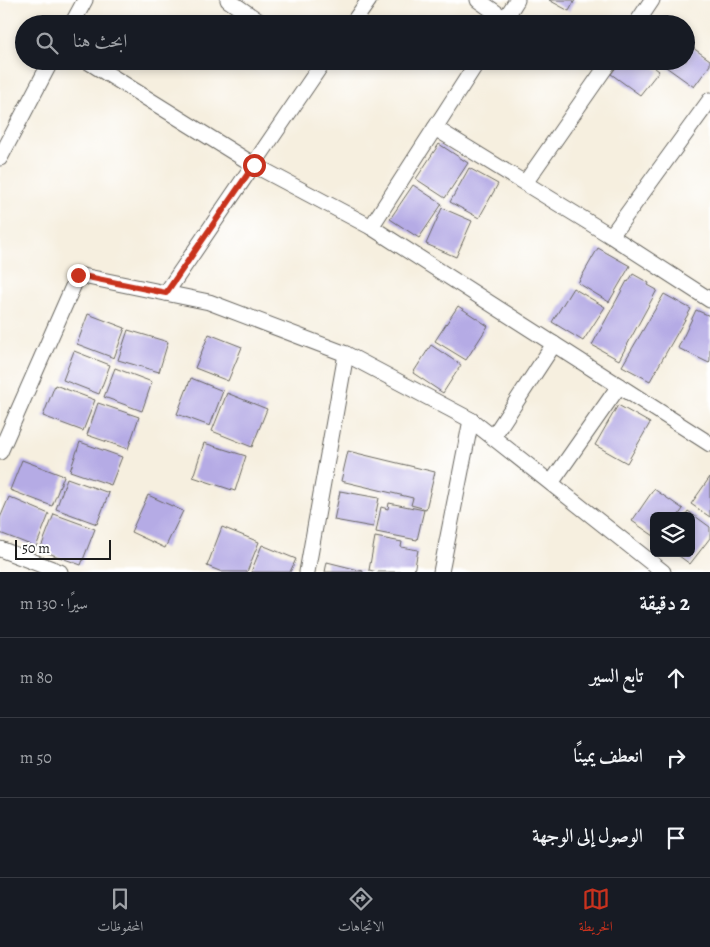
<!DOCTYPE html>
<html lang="ar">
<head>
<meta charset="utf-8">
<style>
	body { margin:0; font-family:Alegreya,Amiri,serif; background:#242831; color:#f1f3f6; direction:rtl }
	.controls { position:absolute; right:15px; bottom:15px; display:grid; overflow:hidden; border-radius:8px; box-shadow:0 2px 8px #0003 }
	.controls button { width:45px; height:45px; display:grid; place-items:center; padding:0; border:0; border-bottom:1px solid #363941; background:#171b24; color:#f1f3f6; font:25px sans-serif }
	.scale { position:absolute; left:15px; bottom:12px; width:96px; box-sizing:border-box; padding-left:5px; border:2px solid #1c1c1c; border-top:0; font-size:14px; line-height:18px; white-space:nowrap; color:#1c1c1c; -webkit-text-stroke:4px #fff; paint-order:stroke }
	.stop { position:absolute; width:15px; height:15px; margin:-11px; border:4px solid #c8321e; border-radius:50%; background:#fff }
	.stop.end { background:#c8321e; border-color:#fff; box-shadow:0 1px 5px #0008 }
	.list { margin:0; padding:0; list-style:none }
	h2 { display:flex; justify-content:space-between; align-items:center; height:65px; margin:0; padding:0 20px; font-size:21px }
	h2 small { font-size:16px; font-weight:400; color:#9ea1a6 }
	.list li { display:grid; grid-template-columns:32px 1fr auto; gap:15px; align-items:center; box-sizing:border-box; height:80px; padding:0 20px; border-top:1px solid #363941 }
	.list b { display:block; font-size:19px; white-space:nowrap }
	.list em { font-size:16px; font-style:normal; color:#9ea1a6 }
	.icon { flex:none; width:28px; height:28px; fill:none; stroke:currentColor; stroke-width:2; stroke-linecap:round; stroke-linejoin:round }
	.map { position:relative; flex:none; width:710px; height:572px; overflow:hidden; direction:ltr }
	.search { position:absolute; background:#171b24; box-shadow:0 2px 8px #0003; left:15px; right:15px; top:15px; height:55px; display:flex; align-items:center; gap:12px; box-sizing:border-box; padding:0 18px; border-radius:28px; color:#9ea1a6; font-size:19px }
	.sheet { height:305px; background:#171b24 }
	nav { display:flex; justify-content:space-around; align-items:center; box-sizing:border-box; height:70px; border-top:1px solid #363941; background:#171b24; font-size:14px; color:#9ea1a6 }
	nav a { display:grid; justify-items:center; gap:2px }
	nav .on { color:#c8321e }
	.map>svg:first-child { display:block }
</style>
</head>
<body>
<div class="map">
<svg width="710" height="572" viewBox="0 0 710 572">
	<rect width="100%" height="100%" fill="#fff"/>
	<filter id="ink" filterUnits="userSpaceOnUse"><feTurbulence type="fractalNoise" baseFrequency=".02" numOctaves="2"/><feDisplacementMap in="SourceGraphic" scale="10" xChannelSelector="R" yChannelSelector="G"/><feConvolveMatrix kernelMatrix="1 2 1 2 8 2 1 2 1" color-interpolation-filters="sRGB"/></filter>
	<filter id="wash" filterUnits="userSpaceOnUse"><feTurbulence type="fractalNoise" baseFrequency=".0096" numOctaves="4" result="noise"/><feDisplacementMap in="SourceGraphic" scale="20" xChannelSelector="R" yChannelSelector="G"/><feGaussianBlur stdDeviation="1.12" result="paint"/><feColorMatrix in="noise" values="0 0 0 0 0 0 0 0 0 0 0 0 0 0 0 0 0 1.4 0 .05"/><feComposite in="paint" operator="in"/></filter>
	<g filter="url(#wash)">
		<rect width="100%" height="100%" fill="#f6efdf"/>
		<g id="blocks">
			<g fill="#b5abe5">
				<polygon points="549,0 575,0 569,11"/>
				<polygon points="686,43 710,60 710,65 694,87 666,67 670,61 686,61"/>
				<polygon points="621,61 646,61 659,71 640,95 611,74"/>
				<polygon points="439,144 468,163 445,198 416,179"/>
				<polygon points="469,168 498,184 479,218 450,202"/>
				<polygon points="413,185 442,204 419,238 390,219"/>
				<polygon points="442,208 472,221 456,257 426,244"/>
				<polygon points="598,248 630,266 609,302 578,283"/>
				<polygon points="633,274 649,283 648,285 657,290 619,360 592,345 627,281 628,282"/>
				<polygon points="573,288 605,307 583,341 552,322"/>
				<polygon points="664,294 691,309 650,381 622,366"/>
				<polygon points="458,306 488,326 466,360 435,341"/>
				<polygon points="696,310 710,316 710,360 709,363 678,348"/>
				<polygon points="88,314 125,328 114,358 77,344"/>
				<polygon points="128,330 168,342 159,372 118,360"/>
				<polygon points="209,334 242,347 228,381 195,368"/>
				<polygon points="431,345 461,365 443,393 413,373"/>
				<polygon points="74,351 110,365 99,394 63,380"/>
				<polygon points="115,368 152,382 142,411 104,397"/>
				<polygon points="191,378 223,391 210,426 177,414"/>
				<polygon points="55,385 95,400 83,431 43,416"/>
				<polygon points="227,393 267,409 252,447 212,431"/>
				<polygon points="98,403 139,417 128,449 87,435"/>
				<polygon points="618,405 650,423 627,463 595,445"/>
				<polygon points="80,442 122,457 111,485 70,471"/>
				<polygon points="204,443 246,456 235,491 193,477"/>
				<polygon points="348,451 435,472 426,509 411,505 413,498 341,481"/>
				<polygon points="22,460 64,476 52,506 10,490"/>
				<polygon points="710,477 710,517 691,504"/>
				<polygon points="67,478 109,493 97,524 56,509"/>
				<polygon points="654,489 683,509 678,516 654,516 654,536 632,521"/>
				<polygon points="340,491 379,498 373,527 334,520"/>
				<polygon points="148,495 183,511 165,548 131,532"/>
				<polygon points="9,497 49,514 36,547 0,533 0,518"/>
				<polygon points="389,503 424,510 417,540 376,532 381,507 388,509"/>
				<polygon points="688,511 710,527 710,538 690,564 675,553 691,553 691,516 685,516"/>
				<polygon points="54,514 95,529 81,565 40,550"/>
				<polygon points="222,527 259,542 247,572 222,572 207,566"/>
				<polygon points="375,537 402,542 401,547 418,550 414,572 378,572 369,570"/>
				<polygon points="262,545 296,559 290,572 251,572"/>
				<polygon points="327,562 363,571 363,572 325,572"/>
			</g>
		</g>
	</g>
	<g filter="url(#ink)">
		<use href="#blocks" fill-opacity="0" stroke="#686660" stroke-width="1"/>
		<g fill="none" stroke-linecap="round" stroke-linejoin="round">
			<g stroke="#686660" stroke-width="17">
				<g id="minor">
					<polyline points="228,0 263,24"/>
					<polyline points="478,0 505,19"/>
					<polyline points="72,24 85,0"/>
					<polyline points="352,24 369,0"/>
					<polyline points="502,24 517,0"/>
					<polyline points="636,24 652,0"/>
					<polyline points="87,61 254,165 371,227"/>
					<polyline points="478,61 371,227 710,444"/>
					<polyline points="435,128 611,236 710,300"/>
					<polyline points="0,158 51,61"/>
					<polyline points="525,183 610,61"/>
					<polyline points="611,236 710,100"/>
					<polyline points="166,293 324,61"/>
					<polyline points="493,437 554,344"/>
					<polyline points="0,452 78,275 209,302 346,354 471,420 663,572"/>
					<polyline points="551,483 619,386"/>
					<polyline points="0,549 60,572"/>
					<polyline points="307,572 346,354"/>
					<polyline points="441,572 471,420"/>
				</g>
			</g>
			<use href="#minor" stroke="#fff" stroke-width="15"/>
		</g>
	</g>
	<g fill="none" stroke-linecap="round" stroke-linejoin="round" filter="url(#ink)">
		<polyline stroke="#c8321e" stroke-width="6" points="78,275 166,293 254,165"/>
	</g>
</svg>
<div class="controls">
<button><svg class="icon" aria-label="layers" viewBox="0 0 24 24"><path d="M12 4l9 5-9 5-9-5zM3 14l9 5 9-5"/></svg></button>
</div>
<div class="scale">50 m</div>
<div class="stop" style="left:254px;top:165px"></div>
<div class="stop end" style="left:78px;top:275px"></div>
<div class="search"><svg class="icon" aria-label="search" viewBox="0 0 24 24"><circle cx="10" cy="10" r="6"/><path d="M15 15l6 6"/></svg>ابحث هنا</div>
</div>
<section class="sheet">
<h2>2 دقيقة<small>سيرًا · 130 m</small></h2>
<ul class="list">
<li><svg class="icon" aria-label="ahead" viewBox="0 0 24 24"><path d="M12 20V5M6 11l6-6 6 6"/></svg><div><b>تابع السير</b></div><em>80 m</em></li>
<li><svg class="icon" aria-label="right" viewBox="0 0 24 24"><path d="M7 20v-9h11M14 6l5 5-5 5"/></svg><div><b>انعطف يمينًا</b></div><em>50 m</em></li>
<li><svg class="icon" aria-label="arrive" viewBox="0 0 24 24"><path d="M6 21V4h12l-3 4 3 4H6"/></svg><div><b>الوصول إلى الوجهة</b></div></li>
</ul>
</section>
<nav>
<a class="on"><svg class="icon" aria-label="map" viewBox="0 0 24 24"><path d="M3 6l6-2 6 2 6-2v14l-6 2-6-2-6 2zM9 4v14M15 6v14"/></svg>الخريطة</a>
<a><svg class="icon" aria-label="directions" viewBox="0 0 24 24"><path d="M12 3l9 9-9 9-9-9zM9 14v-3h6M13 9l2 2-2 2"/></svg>الاتجاهات</a>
<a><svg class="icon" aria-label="saved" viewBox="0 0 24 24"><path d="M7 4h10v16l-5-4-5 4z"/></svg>المحفوظات</a>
</nav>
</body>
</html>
